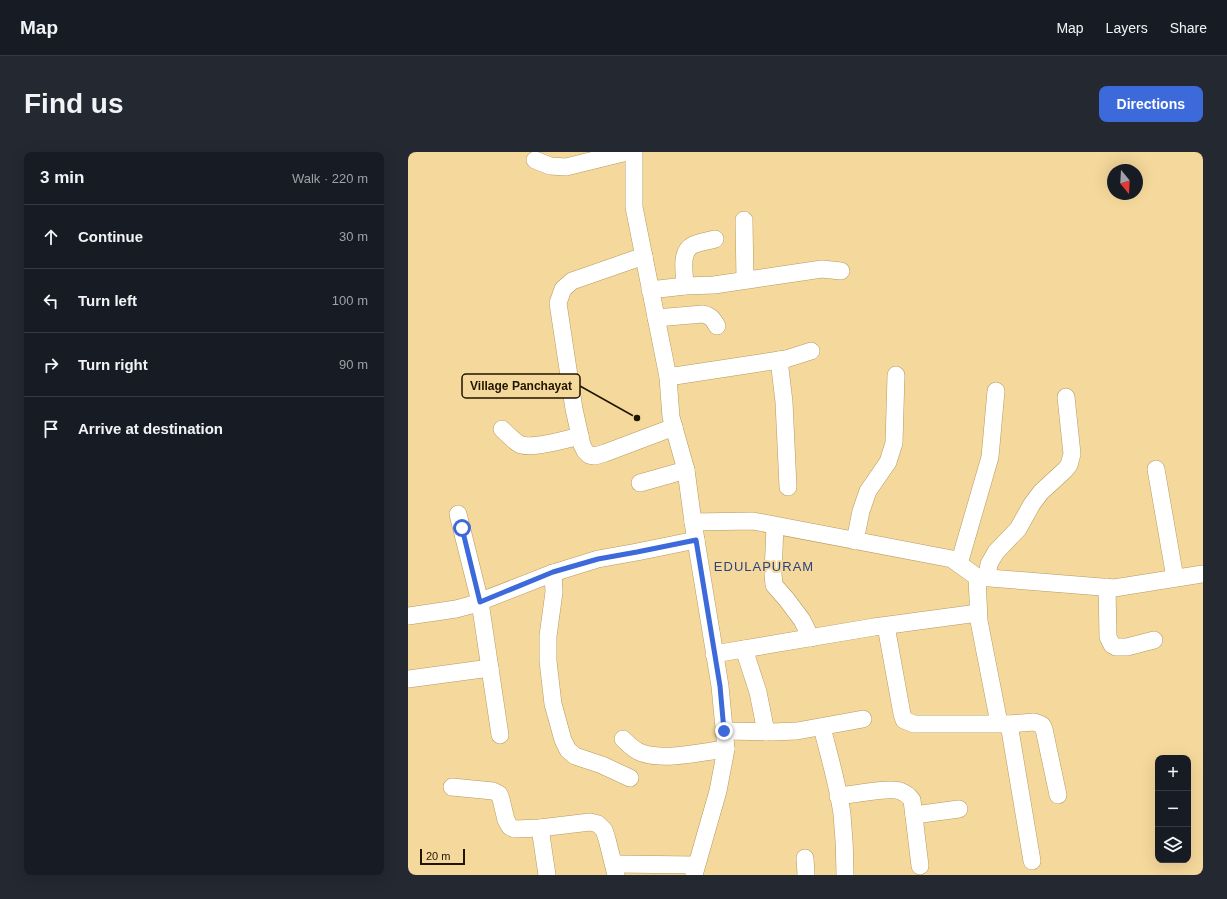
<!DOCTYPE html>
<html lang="en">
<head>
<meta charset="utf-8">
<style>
	body { margin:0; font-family:Arial,sans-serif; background:#242831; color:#f1f3f6 }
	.controls { position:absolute; right:12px; bottom:12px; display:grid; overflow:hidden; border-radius:8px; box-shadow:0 4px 16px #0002 }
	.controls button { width:36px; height:36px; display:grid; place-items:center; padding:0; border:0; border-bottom:1px solid #363941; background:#171b24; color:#f1f3f6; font:20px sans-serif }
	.compass { position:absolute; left:699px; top:12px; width:36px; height:36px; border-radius:50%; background:#171b24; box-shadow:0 4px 16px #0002; rotate:162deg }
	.scale { position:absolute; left:12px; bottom:10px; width:45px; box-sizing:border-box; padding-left:4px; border:2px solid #201500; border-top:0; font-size:11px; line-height:14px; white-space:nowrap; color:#201500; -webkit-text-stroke:3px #f5d89b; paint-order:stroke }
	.stop { position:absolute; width:12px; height:12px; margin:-9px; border:3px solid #3d6ada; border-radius:50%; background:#fff }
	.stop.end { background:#3d6ada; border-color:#fff; box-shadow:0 1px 4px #0008 }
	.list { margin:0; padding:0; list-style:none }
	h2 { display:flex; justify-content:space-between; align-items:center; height:52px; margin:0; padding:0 16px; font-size:17px }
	h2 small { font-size:13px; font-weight:400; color:#9ea1a6 }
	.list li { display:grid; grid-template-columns:26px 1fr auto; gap:12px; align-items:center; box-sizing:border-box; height:64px; padding:0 16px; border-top:1px solid #363941 }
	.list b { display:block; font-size:15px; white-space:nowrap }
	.list em { font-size:13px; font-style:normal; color:#9ea1a6 }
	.icon { flex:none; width:22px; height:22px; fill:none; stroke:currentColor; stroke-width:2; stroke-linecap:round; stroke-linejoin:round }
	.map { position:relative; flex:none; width:795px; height:723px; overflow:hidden; border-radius:8px }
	header { display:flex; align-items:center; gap:24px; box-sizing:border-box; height:56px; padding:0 20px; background:#171b24; border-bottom:1px solid #363941 }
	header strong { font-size:19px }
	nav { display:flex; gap:22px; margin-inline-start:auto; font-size:14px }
	.intro { display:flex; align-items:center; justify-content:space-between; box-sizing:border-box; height:96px; padding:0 24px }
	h1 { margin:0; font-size:28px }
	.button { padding:10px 18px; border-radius:8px; background:#3d6ada; color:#fff; font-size:14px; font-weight:700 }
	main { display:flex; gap:24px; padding:0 24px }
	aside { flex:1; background:#171b24; border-radius:8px; box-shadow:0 4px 16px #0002 }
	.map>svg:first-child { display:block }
</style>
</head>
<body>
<header>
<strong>Map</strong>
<nav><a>Map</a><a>Layers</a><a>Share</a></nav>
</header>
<div class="intro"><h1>Find us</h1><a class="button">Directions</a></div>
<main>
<aside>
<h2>3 min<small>Walk · 220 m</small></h2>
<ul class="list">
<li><svg class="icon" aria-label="ahead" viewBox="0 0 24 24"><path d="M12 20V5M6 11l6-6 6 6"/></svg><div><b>Continue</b></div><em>30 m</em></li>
<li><svg class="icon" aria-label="left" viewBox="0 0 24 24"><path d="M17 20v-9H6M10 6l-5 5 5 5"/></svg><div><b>Turn left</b></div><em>100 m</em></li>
<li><svg class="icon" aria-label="right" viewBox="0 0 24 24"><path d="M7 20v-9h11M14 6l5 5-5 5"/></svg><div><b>Turn right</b></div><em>90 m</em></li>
<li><svg class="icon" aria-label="arrive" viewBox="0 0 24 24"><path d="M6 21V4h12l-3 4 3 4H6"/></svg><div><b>Arrive at destination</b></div></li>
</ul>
</aside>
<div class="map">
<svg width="795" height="723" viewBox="0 0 795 723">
	<rect width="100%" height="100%" fill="#f5d89b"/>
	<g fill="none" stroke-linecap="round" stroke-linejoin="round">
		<g stroke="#b69a5f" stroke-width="18">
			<g id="minor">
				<polyline points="226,0 226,55 260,225 263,265 278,318 285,370 345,369 544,407 569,425 706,436 795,422"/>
				<polyline points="127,8 142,14 158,15 219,0"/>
				<polyline points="336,68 337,128"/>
				<polyline points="236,104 164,129 155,137 150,151 166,257 174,293 177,299 181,303 187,304 197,301 266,275"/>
				<path d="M277 134C277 122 271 100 285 93 291 90 300 89 307 87"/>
				<polyline points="242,138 277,134 306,133 414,117 433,119"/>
				<path d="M248 166 295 162C303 164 305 167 309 174"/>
				<polyline points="371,208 376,250 380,335"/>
				<polyline points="260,225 378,207 403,199"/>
				<path d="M94 277C99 282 105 288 111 292 122 298 158 287 172 284"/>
				<polyline points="748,317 767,426"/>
				<polyline points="232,331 278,318"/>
				<polyline points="50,362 72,450 92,583"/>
				<polyline points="285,370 312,534 318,597 310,639 286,723"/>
				<polyline points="367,374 365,422 366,433 379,448 394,468 403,486"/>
				<polyline points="447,389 453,359 460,339 480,310 486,291 488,223"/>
				<polyline points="551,412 582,305 588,239"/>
				<polyline points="145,421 146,440 140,484 140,509 145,552 155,588 160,598 167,604 194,613 222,626"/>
				<polyline points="569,425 571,469 591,571"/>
				<polyline points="579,425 581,412 588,400 610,377 624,352 633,340 657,318 661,313 664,302 658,245"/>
				<polyline points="699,435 700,485 704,493 708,495 719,495 746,488"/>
				<polyline points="0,464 48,457 63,453 145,421 190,407 229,400 288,388"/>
				<polyline points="478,474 494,562 496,568 506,572 601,572 626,570 634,573 636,577 650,643"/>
				<polyline points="336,497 350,540 358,580"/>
				<polyline points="306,502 466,475 570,461"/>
				<polyline points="0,527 82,516"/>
				<polyline points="601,572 624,709"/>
				<path d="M414 575C421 604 430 633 434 662 436 682 437 703 437 723"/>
				<polyline points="316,579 364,580 389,579 455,567"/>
				<path d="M215 587C220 592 227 599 234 601 258 609 293 600 318 597"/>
				<polyline points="44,635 85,639 91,642 93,647 98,668 102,675 107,677 132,676 182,670 190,672 196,678 199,687 208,723"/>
				<path d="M430 644C443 643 482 635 492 639 498 641 501 644 504 648L512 714"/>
				<polyline points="506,663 551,657"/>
				<polyline points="132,676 139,723"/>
				<polyline points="397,706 398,723"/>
				<polyline points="206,712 288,713"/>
			</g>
		</g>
		<use href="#minor" stroke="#fff" stroke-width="17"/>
	</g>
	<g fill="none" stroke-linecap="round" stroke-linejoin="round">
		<polyline stroke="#3d6ada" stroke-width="5" points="54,376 72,450 145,420 190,407 229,400 288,388 312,534 316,579"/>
	</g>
	<g text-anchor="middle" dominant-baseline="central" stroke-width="4" stroke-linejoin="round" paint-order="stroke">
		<g font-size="13" letter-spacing="1" fill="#2c447d" stroke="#f5d89b">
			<text x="356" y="414">EDULAPURAM</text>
		</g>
	</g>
	<path fill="none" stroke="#201500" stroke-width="1.5" d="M229 266L172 234"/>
	<circle fill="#201500" stroke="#f5d89b" stroke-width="1.5" cx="229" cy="266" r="4"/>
	<rect fill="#f5d89b" stroke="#201500" stroke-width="1.5" x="54" y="222" width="118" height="24" rx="4"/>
	<g font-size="12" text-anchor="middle" font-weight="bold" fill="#201500">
		<text x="113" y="238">Village Panchayat</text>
	</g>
</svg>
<div class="controls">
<button>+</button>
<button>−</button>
<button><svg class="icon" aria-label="layers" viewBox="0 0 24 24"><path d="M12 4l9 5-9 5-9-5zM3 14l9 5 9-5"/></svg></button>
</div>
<svg class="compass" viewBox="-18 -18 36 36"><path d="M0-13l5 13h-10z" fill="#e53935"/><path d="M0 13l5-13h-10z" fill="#9ea1a6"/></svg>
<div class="scale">20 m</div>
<div class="stop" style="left:54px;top:376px"></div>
<div class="stop end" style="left:316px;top:579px"></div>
</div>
</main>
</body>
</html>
